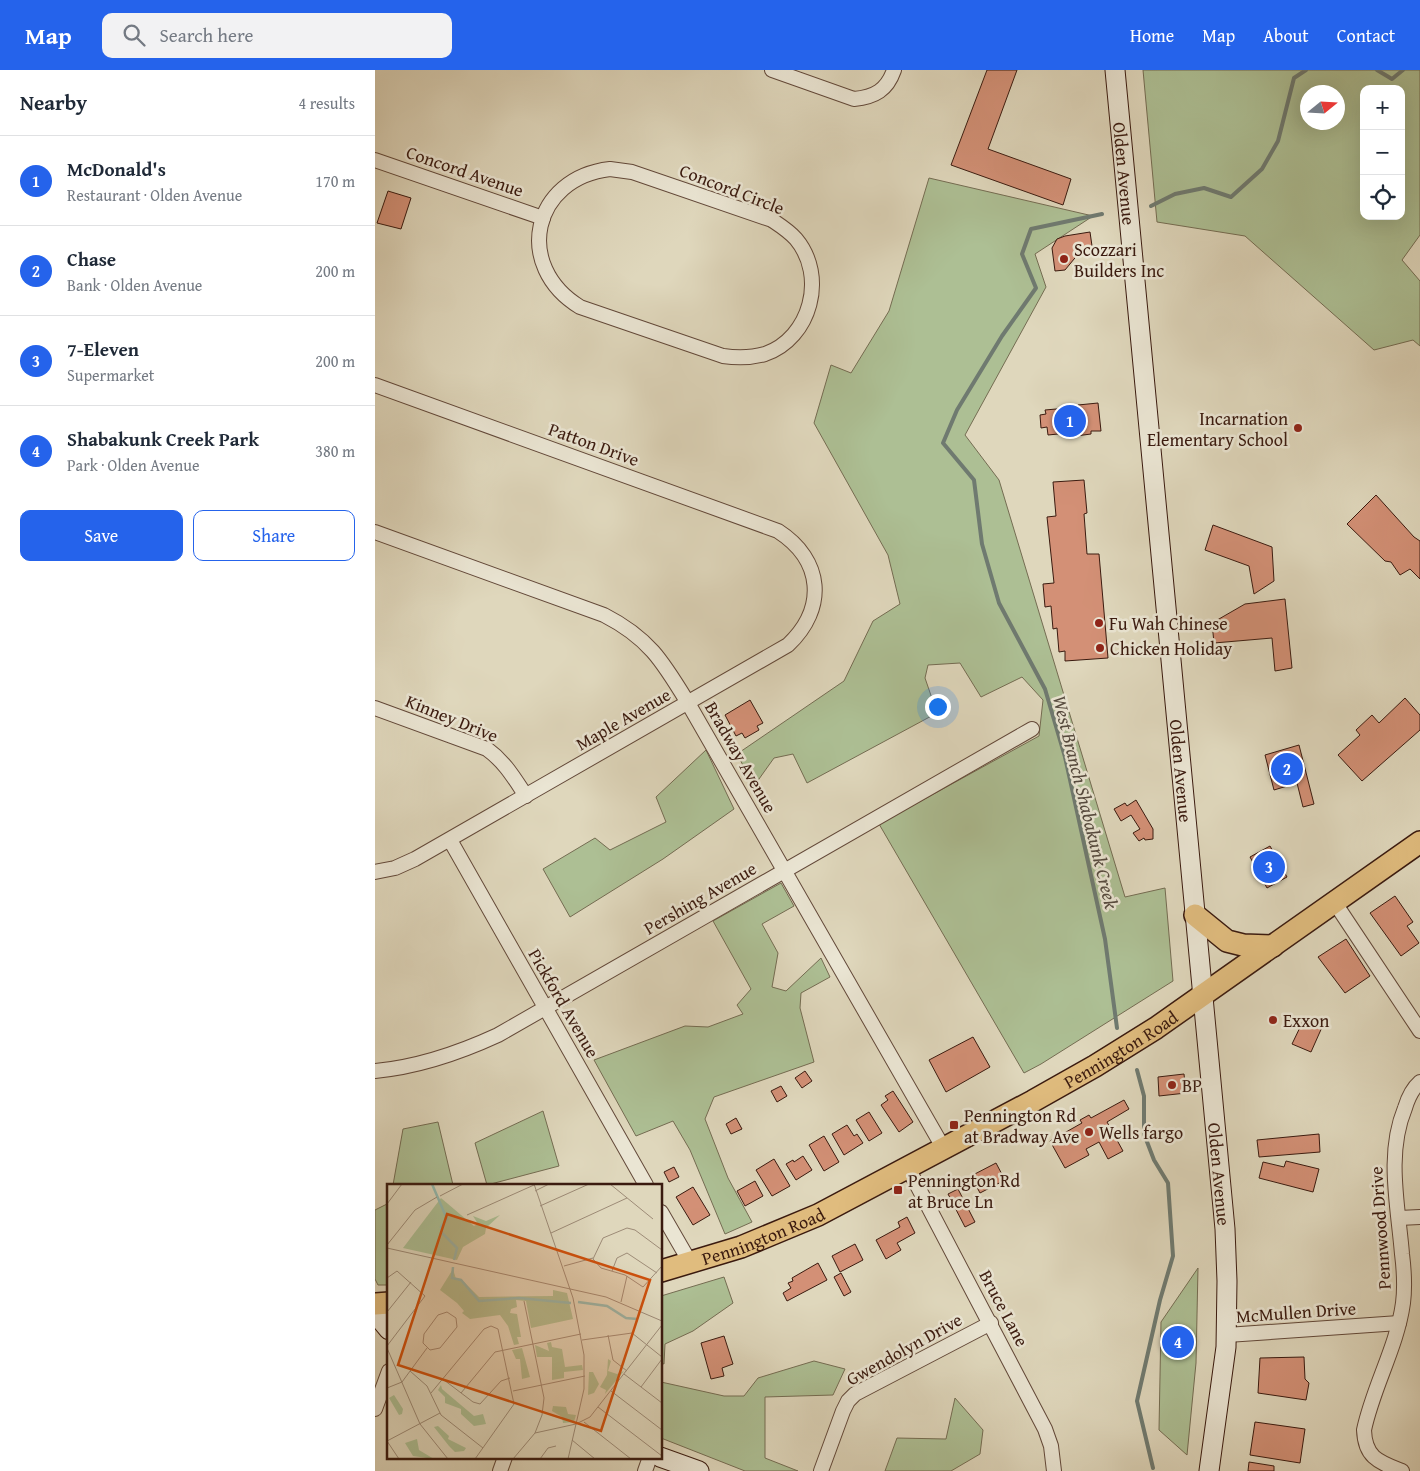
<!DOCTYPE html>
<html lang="en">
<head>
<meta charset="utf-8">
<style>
	body { margin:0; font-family:"Gentium Book Plus",serif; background:#f2f2f3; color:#1f2937 }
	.controls { position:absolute; right:15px; top:15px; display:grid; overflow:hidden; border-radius:10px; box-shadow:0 5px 20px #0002 }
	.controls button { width:45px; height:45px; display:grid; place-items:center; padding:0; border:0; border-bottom:1px solid #e0e1e3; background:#fff; color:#1f2937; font:25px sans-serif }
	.compass { position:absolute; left:925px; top:15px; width:45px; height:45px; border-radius:50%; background:#fff; box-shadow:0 5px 20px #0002; rotate:72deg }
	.you { position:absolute; left:562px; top:636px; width:18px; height:18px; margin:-12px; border:4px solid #fff; border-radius:50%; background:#1a73e8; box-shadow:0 0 0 8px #1a73e833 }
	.badge { display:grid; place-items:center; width:32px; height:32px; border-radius:50%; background:#2563eb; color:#fff; font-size:16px; font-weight:700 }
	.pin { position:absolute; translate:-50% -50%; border:2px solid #fff; box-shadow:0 1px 5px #0006 }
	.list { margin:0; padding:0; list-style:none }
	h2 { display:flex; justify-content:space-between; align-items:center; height:65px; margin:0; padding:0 20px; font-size:21px }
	h2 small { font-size:16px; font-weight:400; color:#747a83 }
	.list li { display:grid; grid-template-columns:32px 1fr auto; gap:15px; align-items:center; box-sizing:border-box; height:90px; padding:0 20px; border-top:1px solid #e0e1e3 }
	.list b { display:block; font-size:19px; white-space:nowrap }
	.list p { margin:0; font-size:16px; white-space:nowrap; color:#747a83 }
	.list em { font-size:16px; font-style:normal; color:#747a83 }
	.actions { display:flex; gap:10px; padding:15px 20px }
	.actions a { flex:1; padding:11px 0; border:1px solid #2563eb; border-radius:10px; text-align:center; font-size:18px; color:#2563eb }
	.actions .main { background:#2563eb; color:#fff }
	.icon { flex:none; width:28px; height:28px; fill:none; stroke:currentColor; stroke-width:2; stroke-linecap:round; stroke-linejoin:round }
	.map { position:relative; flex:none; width:1045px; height:1401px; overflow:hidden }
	header { display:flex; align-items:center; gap:30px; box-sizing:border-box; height:70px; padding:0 25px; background:#2563eb; color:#fff }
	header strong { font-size:24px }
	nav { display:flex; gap:28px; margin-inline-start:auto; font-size:18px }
	.search { width:350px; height:45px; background:#f2f2f3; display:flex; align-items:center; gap:12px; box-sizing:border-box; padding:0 18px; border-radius:10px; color:#747a83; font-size:19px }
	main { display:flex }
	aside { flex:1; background:#fff }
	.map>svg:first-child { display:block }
</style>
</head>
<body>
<header>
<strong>Map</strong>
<div class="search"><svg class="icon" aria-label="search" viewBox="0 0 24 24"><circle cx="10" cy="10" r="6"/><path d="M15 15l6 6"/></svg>Search here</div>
<nav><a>Home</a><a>Map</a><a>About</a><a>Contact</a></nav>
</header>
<main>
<aside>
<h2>Nearby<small>4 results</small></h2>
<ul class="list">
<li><span class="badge">1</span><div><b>McDonald's</b><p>Restaurant · Olden Avenue</p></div><em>170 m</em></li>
<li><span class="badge">2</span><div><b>Chase</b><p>Bank · Olden Avenue</p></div><em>200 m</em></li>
<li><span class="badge">3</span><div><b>7-Eleven</b><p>Supermarket</p></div><em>200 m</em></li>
<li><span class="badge">4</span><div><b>Shabakunk Creek Park</b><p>Park · Olden Avenue</p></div><em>380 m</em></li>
</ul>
<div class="actions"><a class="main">Save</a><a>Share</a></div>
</aside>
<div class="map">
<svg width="1045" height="1401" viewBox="0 0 1045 1401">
	<rect width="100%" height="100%" fill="#dfd7bc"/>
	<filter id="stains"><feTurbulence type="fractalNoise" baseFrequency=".004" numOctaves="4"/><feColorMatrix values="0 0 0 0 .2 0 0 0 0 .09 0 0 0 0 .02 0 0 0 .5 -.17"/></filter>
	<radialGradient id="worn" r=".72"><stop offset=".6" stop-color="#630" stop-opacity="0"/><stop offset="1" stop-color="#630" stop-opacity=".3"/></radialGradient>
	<g fill="#adbf94" stroke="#746c52" fill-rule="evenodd">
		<path d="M768 0H1045V165L1027 190 1045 211V276L1038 270 999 280 870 166 782 152ZM989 19H1026V146H989ZM932 22H962V52H932Z"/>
		<polygon points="554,108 718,146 660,184 671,217 590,365 624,410 750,827 790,818 798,911 666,994 649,1003 504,754 664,666 668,630 647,607 606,627 585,593 553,595 550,608 562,643 432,713 418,684 399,688 379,716 362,684 469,611 498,551 525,534 513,485 439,353 456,295 476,303 514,241"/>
		<polygon points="331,680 359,739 288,789 195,847 168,799 220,768 235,780 291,752 281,727"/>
		<polygon points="406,813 419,836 387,854 403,883 397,917 411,921 446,888 455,907 426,923 425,938 439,992 339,1027 330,1049 353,1108 377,1152 350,1164 315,1080 298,1051 261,1066 219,990 310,956 333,957 368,944 362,935 376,919 338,851"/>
		<polygon points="168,1041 184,1096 112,1115 100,1073"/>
		<polygon points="63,1052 78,1115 18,1115 28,1059"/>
		<polygon points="14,1133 14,1215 3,1215 0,1209 0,1140"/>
		<polygon points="823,1198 821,1293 812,1385 784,1360 786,1252"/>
		<polygon points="349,1207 358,1233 318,1261 290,1274 289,1294 286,1293 286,1226"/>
		<polygon points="439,1291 470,1299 458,1325 390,1327 390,1388 423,1401 370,1401 286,1368 286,1312 349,1326 369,1326 383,1308"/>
		<polygon points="580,1328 608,1360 605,1384 576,1401 510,1401 522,1368 571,1369"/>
	</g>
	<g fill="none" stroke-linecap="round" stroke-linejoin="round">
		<g stroke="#6f7a70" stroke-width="4">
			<polyline points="1002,0 1017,9 1028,0"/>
			<polyline points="776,136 800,124 829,118 856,127 887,99 903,71 919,8 931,0"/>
			<polyline points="727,144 656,159 647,184 661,218 627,266 582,340 568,373 599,410 607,474 624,533 670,619 690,687 730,869 742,958"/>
			<polyline points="762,1000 769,1026 769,1064 779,1090 793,1113 798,1186 785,1230 762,1331 778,1398"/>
		</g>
	</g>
	<g fill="#d39076" stroke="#3a1a0f">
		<polygon points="612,0 642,0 613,79 696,109 688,135 576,95"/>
		<polygon points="13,121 36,128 26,159 2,153"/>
		<polygon points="715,162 717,176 709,177 690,200 680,201 677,178 682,169 690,166"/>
		<polygon points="723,333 726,361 716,361 716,364 693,367 693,363 673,365 672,357 666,358 665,345 671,344 670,340 704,337 703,335"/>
		<polygon points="709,410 712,443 709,444 712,484 724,484 733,588 690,591 690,581 684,582 682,558 678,559 676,536 670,537 668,514 679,513 672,447 681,446 678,412"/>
		<polygon points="1001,425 1039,467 1045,471 1045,509 1035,499 1025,505 1016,492 1010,491 972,454"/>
		<polygon points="838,455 897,477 899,511 879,524 874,496 830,480"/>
		<polygon points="910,529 917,598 900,601 897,568 839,573 837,553 870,534"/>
		<polygon points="1030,628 1045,645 1045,660 987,711 963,685 985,665 981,660 997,645 1004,653"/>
		<polygon points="375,630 388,653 382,656 384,660 370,668 367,663 361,666 350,645"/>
		<polygon points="924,675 939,734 928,737 922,713 899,720 890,685"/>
		<polygon points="761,730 778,759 778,769 770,770 769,768 764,771 758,763 765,759 756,745 746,751 739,739 750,733 752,736"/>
		<polygon points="895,776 912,807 892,818 875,787"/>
		<polygon points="1020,826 1038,852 1032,856 1044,873 1026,886 995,843"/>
		<polygon points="971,869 995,906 970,923 943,887"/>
		<polygon points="930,947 948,955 936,982 917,974"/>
		<polygon points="598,967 615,997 571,1022 554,990"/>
		<polygon points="430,1001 437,1011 427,1018 420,1008"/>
		<polygon points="809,1004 811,1023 784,1026 783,1007"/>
		<polygon points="406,1016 412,1026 402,1032 396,1021"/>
		<polygon points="518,1021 538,1052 524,1062 506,1035 513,1030 510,1026"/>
		<polygon points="749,1030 754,1039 732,1052 748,1081 733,1089 724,1072 711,1079 714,1085 690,1098 675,1071 707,1053 705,1050 714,1045 716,1048"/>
		<polygon points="494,1042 507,1063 494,1071 481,1050"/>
		<polygon points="361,1048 367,1059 356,1064 351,1054"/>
		<polygon points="472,1055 479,1066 482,1064 488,1073 469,1085 457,1064"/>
		<polygon points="944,1064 945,1082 884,1087 882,1070"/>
		<polygon points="449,1066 464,1092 449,1101 434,1075"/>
		<polygon points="428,1086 437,1100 421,1110 411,1094 418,1090 419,1092"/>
		<polygon points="399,1089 415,1116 397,1126 381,1100"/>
		<polygon points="911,1091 944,1099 938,1122 884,1108 888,1092 909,1097"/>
		<polygon points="621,1093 630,1110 605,1123 596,1106"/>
		<polygon points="299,1097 304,1107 294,1112 289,1102"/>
		<polygon points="380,1111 388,1126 370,1136 362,1121"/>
		<polygon points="318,1117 335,1145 318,1155 301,1127"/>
		<polygon points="583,1119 600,1152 590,1157 573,1124"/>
		<polygon points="532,1147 540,1163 522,1173 526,1180 511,1189 501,1170 525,1157 523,1152"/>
		<polygon points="480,1174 488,1190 465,1202 457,1186"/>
		<polygon points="443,1193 452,1210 412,1231 408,1223 416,1218 413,1213 418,1211 417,1208"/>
		<polygon points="466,1203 476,1222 469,1226 459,1207"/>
		<polygon points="349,1266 358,1294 347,1298 349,1306 336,1309 326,1273"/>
		<polygon points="929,1287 930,1309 934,1313 931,1330 883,1323 885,1288"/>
		<polygon points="880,1352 930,1359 925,1393 875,1385"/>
		<polygon points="874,1392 899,1396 899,1401 873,1401"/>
	</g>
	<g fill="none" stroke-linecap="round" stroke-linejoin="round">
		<g stroke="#63493a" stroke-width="16">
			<g id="minor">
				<path d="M397 0 479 29C500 27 512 20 519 0"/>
				<polyline points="0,90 168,148"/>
				<path d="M235 99 257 102 397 150C406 156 414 161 421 169 452 206 436 268 390 284 376 288 362 288 348 286L205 237C138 196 157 108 235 99Z"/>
				<path d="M0 315 403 461C448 490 452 538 413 575L40 789 20 798 0 802"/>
				<path d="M0 462 229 545C274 568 288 592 313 633L569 1079"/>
				<path d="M0 638 112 679C130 692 139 708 151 726"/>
				<polyline points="75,770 271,1115"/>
				<polyline points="960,833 1045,961"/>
				<path d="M0 1001C43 997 84 983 123 965L657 659"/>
				<polyline points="533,1098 670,1359 676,1376 679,1401"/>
				<polyline points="286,1142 316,1194"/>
				<polyline points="1024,1148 1045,1147"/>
				<polyline points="852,1265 1024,1253"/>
				<polyline points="0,1339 14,1301"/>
				<polyline points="125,1401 130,1387"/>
				<polyline points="270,1401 275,1387"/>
				<polyline points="446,1401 468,1341 473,1331 480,1324 616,1253"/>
				<path d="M1027 1401C1004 1392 990 1388 989 1360 998 1317 1022 1277 1028 1233 1030 1217 1029 1200 1027 1184 1023 1135 1011 1084 1030 1038 1033 1028 1037 1019 1045 1012"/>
			</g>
		</g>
		<g stroke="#3a1a0f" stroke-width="21">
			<g id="secondary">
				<path id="s1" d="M740 0 850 1159 852 1211 851 1277 834 1401"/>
				<polyline points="0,1243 14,1260"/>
				<polyline points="285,1387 324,1401"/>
			</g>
		</g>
		<g stroke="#3a1a0f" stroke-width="24">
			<g id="primary">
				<polyline points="820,845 852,871 868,875 898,876"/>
				<path id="s2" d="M286 1201 366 1177 443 1145 658 1031 720 996 781 958 1045 772"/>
				<polyline points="0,1234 14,1233"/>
			</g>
		</g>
		<use href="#minor" stroke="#eae5d3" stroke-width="14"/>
		<use href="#secondary" stroke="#eae5d3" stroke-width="19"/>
		<use href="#primary" stroke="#e0bc7e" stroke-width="21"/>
	</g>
	<g fill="#8f2418" stroke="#eae5d3" stroke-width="2">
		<circle cx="689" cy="189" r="5"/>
		<circle cx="923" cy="358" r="5"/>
		<circle cx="724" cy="553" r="5"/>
		<circle cx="725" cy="578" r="5"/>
		<circle cx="898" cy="950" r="5"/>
		<circle cx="797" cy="1015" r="5"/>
		<rect x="574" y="1050" width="10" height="10" rx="2.5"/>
		<circle cx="714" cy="1062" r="5"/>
		<rect x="518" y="1115" width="10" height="10" rx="2.5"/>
	</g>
	<g text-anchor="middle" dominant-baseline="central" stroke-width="5" stroke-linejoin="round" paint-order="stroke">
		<g font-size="18" fill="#3a1a0f" stroke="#eae5d3">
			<text transform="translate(90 101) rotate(19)">Concord Avenue</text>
			<text stroke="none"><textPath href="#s1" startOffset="104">Olden Avenue</textPath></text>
			<text transform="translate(357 119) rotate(21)">Concord Circle</text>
			<text transform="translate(219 374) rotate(20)">Patton Drive</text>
			<text transform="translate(77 648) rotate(22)">Kinney Drive</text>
			<text transform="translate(248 649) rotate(-30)">Maple Avenue</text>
			<text transform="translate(366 687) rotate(60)">Bradway Avenue</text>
			<text stroke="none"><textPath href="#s1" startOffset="704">Olden Avenue</textPath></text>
			<text transform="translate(325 828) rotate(-30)">Pershing Avenue</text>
			<text transform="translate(189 933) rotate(60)">Pickford Avenue</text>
			<text stroke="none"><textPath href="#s2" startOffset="512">Pennington Road</textPath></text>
			<text stroke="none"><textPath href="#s1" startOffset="1109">Olden Avenue</textPath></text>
			<text transform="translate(1005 1158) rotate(-94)">Pennwood Drive</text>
			<text stroke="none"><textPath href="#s2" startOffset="108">Pennington Road</textPath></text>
			<text transform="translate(629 1238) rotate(62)">Bruce Lane</text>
			<text transform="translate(921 1242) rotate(-4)">McMullen Drive</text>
			<text transform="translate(529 1279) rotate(-29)">Gwendolyn Drive</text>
		</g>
		<g font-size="18" fill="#3a1a0f" stroke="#eae5d3" text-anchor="start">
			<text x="699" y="179">Scozzari<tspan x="699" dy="21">Builders Inc</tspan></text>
			<text x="913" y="348" text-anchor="end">Incarnation<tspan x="913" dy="21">Elementary School</tspan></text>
			<text x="734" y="553">Fu Wah Chinese</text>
			<text x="735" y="578">Chicken Holiday</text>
			<text x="908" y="950">Exxon</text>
			<text x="807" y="1015">BP</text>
			<text x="589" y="1045">Pennington Rd<tspan x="589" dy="21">at Bradway Ave</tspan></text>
			<text x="724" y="1062">Wells fargo</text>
			<text x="533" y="1110">Pennington Rd<tspan x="533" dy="21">at Bruce Ln</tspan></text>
		</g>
		<g font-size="19" font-style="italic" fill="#554a3f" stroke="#eae5d3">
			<text transform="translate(711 732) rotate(76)">West Branch Shabakunk Creek</text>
		</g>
	</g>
	<g transform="translate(12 1114)">
		<rect width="275" height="275" fill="#dfd7bc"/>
		<path d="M54 14 87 42 91 40 86 32 99 37 113 31 99 44 98 50 76 63 70 76 16 64ZM66 85 69 95H74L92 113 166 112V106L180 109 186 135 144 144 139 117 129 116 130 123 124 125 123 129 130 130 134 153H130L132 160 127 161 121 142 113 131 83 135 75 129 77 127 70 119 53 106ZM164 158 165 163 175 165 178 183 195 181 196 186 177 188V194L165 196V173H150L148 161 162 167 160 159ZM135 164 143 193 135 195 133 175H129L125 166ZM221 175 224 177 221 187 230 190 237 187 218 210 219 206 213 203 220 191ZM202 188H206L212 200 207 209 201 211ZM54 201 55 205 87 232 96 230 99 240 87 242 74 230V225L58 219V213L51 206ZM7 211 16 225 15 230 12 231 2 214ZM166 222 179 223 181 230 189 231 187 238 176 239 175 233 165 227ZM51 242 62 252 61 255 79 264 77 267 68 268 62 262 47 243ZM30 255 32 266 47 275 26 272 18 259Z" fill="#adbf94"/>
		<path fill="none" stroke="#93bab0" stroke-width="2.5" d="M45 0 60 35 54 43 55 49 70 64 67 76M66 83 65 94 74 96 92 117 132 114 184 119M191 118 220 122 239 134 250 135"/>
		<path fill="none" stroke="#9d8b77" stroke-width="1" d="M147 0 186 114 197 171V205L181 275M223 0 266 35M148 7 162 0M53 12 76 0M0 20 15 0M153 22 202 0M80 31 147 1M164 49 240 14M0 61 28 26 50 13M0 64 219 113 275 137M275 66 248 46 240 44 216 54 206 75 214 84 238 91 256 103 275 82M177 82 206 74M225 87 230 74 240 69 270 89M0 94 10 87 38 112 0 162M137 117 157 214 155 231 148 249M234 118 240 92M0 128 24 98M60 128 69 134 70 143 53 164 43 166 36 159 37 150 51 131ZM221 151 226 176 240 187M195 156 245 149 275 173M0 164 33 240 61 275M23 187 40 202 54 231 96 264M237 190 275 219M57 196 86 218 93 220 114 197 123 194M254 203 275 175M0 204 15 198 40 164M126 207 198 192M224 207 275 246M44 209 97 145 104 142 111 145 127 220 88 275M74 209 108 168 194 150M211 223 275 272M197 238 244 275M185 256 208 275M0 257 53 229M0 257 12 275M126 275 148 249 189 240 203 233 275 141M153 275 161 264 169 262"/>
		<path fill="#ce500c" fill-opacity="0.15" stroke="#ce500c" stroke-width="2.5" d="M60 30 263 96 214 247 11 181Z"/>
		<rect width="275" height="275" fill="none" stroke="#3a1a0f" stroke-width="2.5"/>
	</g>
	<rect width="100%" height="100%" filter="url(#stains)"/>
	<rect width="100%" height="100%" fill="url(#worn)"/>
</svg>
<div class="controls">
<button>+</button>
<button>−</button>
<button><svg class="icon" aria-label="locate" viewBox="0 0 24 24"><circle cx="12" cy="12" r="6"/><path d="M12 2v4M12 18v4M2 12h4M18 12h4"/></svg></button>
</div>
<svg class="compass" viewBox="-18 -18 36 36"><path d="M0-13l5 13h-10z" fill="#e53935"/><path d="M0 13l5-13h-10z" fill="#747a83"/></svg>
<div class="you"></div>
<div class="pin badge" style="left:695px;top:351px">1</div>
<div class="pin badge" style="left:912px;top:699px">2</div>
<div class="pin badge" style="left:894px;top:797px">3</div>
<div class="pin badge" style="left:803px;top:1272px">4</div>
</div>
</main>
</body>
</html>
